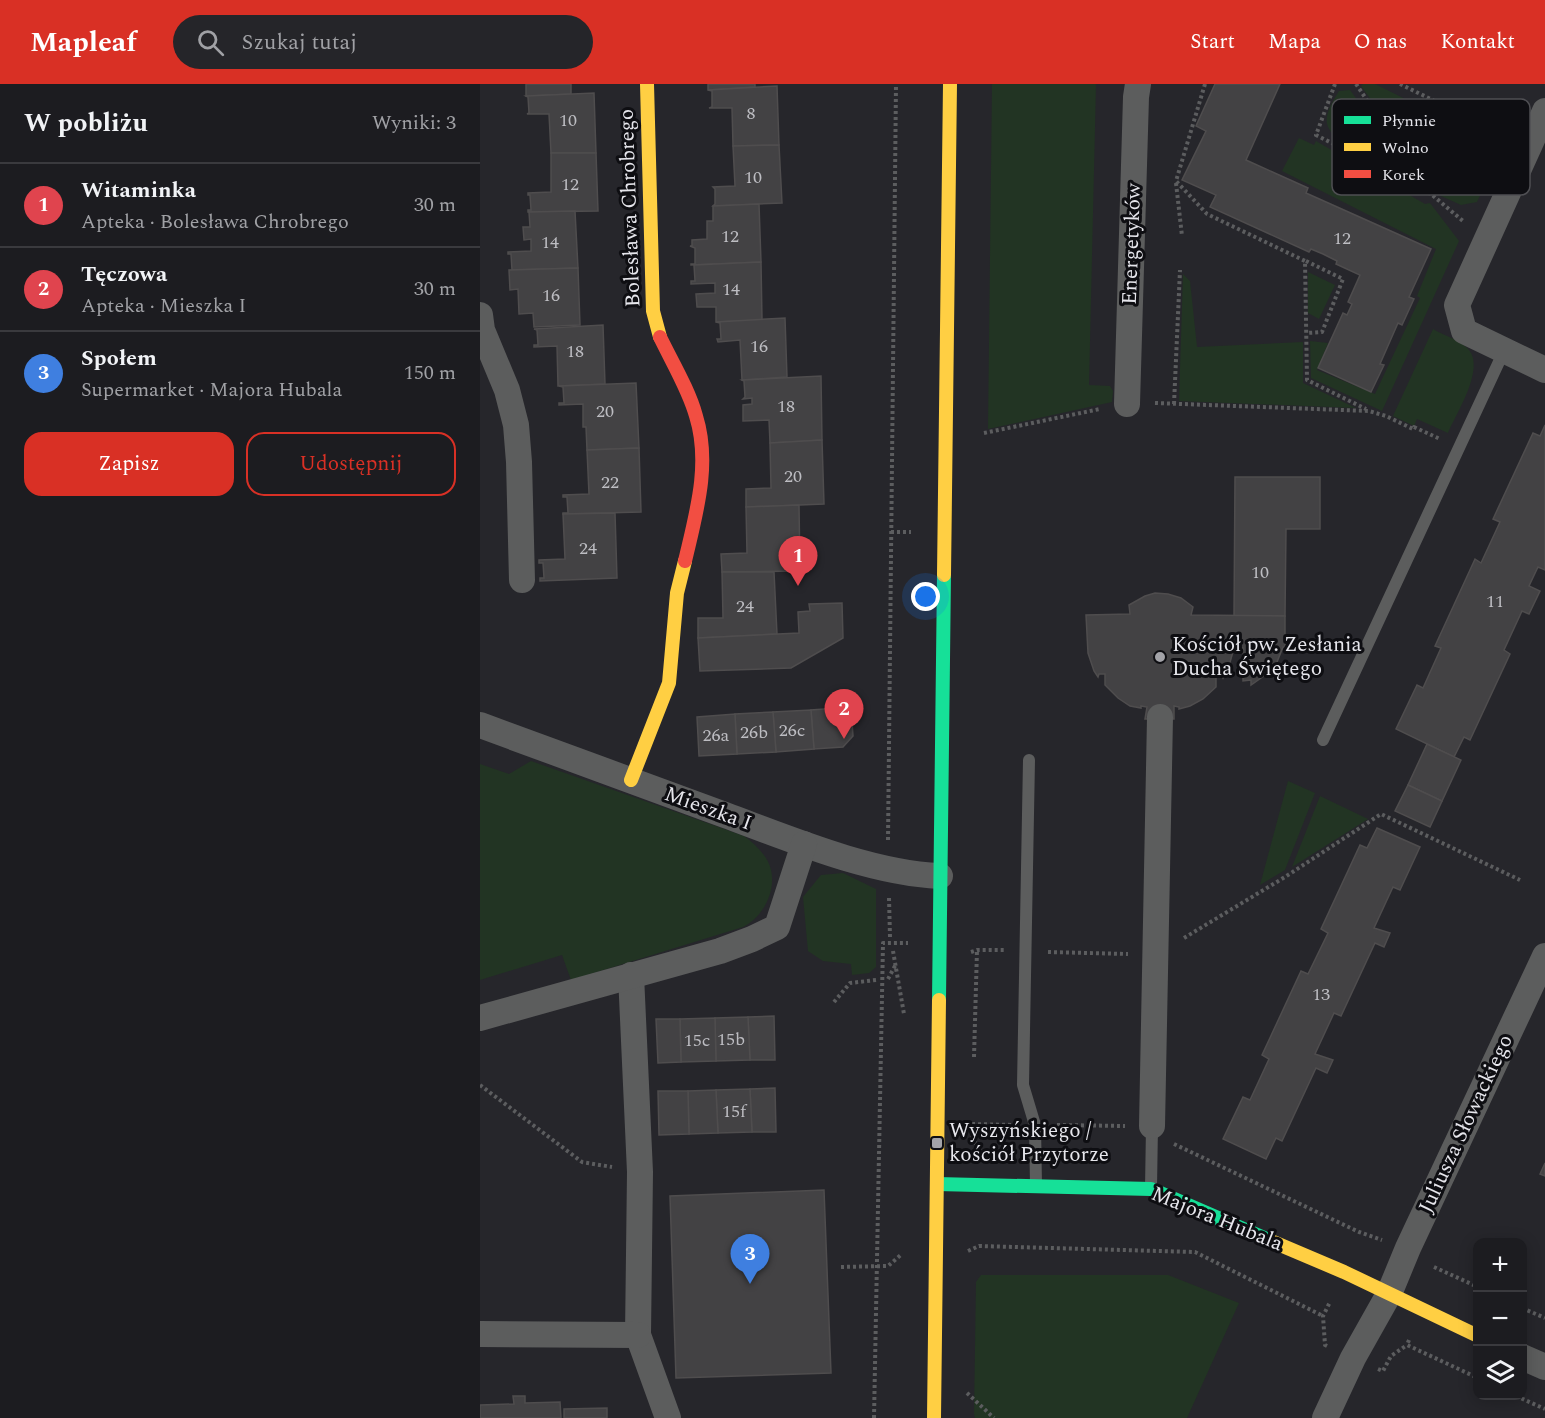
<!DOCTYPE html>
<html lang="pl">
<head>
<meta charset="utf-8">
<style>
	body { margin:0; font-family:Spectral,serif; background:#252529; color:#f1f3f6 }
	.controls { position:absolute; right:18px; bottom:18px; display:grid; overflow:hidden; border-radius:12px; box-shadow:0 3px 15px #0003 }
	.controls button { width:54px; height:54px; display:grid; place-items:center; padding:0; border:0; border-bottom:2px solid #3a3a3e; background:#1c1c20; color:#f1f3f6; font:30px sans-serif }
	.you { position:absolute; left:446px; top:513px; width:21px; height:21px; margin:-15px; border:4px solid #fff; border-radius:50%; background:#1a73e8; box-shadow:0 0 0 9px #1a73e833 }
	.badge { display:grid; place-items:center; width:39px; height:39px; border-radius:50%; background:#d93025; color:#fff; font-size:20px; font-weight:700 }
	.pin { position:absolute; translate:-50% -50px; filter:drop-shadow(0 2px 3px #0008) }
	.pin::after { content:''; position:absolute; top:32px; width:21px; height:18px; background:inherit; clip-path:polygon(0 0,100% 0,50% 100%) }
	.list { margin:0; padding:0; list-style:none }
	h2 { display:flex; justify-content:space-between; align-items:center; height:78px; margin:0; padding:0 24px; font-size:26px }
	h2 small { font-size:20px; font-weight:400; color:#a0a1a5 }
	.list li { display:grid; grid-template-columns:39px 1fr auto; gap:18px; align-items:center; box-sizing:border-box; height:84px; padding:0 24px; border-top:2px solid #3a3a3e }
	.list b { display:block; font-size:22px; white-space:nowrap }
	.list p { margin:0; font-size:20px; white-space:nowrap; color:#a0a1a5 }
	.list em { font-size:20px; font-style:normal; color:#a0a1a5 }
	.actions { display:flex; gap:12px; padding:18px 24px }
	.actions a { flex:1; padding:14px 0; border:2px solid #d93025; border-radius:18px; text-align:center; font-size:21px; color:#d93025 }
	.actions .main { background:#d93025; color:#fff }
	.icon { flex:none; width:33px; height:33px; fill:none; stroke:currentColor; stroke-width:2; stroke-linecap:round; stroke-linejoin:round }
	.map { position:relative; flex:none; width:1065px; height:1334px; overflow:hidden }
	header { display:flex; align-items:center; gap:36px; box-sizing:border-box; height:84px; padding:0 30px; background:#d93025; color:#fff }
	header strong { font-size:28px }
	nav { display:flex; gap:33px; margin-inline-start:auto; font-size:21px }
	.search { width:420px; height:54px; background:#252529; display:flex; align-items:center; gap:15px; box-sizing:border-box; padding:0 21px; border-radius:33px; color:#a0a1a5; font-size:22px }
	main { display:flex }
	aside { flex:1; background:#1c1c20 }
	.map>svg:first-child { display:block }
</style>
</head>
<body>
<header>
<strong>Mapleaf</strong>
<div class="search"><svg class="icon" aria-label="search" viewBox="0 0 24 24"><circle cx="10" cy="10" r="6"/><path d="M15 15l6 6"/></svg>Szukaj tutaj</div>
<nav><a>Start</a><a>Mapa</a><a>O nas</a><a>Kontakt</a></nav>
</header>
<main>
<aside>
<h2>W pobliżu<small>Wyniki: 3</small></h2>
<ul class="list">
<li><span class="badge" style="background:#e0444e">1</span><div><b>Witaminka</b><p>Apteka · Bolesława Chrobrego</p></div><em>30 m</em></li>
<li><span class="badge" style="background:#e0444e">2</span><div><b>Tęczowa</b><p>Apteka · Mieszka I</p></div><em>30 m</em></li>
<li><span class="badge" style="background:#3f7fe0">3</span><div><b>Społem</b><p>Supermarket · Majora Hubala</p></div><em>150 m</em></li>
</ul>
<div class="actions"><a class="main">Zapisz</a><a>Udostępnij</a></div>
</aside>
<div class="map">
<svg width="1065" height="1334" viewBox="0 0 1065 1334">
	<rect width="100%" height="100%" fill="#26262b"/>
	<g fill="#223423">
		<polygon points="512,0 616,0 609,301 630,302 633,307 632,318 508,345"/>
		<polygon points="883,0 895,0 1022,63 997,118 981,121 961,112 881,2"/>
		<path d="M870 6 938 101C932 97 926 91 919 87 901 77 842 59 847 33 848 24 855 14 859 7Z"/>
		<polygon points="819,54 834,61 836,57 945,120 950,119 979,157 902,327 831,294 830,257 848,259 837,286 895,310 940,214 937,212 956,165 802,87"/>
		<polygon points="828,188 855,201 839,235 828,229"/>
		<polygon points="703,190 710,197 717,263 823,258 823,299 876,324 699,317"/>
		<path d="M953 245C963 251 977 255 986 263 1008 281 977 328 968 349L937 335 934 342 913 332Z"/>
		<path d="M51 677 264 752C275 760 288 772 291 786 296 808 283 833 263 843L91 896 82 871 0 896V680L29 690Z"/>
		<polygon points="808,697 835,709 805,786 780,801"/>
		<polygon points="840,712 888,735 812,783"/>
		<polygon points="363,789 396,805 396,883 389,889 372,891 371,880 343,877 328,867 323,813 341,791"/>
		<polygon points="501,1191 688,1191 759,1219 707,1334 495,1334 494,1330 496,1198"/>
	</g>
	<g fill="#434244" stroke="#4f4d4e" stroke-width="1.5">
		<polygon points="46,0 91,0 91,10 46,12"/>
		<polygon points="228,0 275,0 275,3 228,6"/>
		<polygon points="735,0 800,0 766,76 828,104 826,109 951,165 929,213 934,215 922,241 918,239 900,280 904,281 891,308 838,284 863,229 867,231 872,220 868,218 880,191 856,180 857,177 843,170 831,165 829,168 730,123 736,111 702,96 726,47 716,42"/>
		<polygon points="297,2 299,61 253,62 252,24 229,24 232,23 232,7 228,6"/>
		<polygon points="114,9 116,69 71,69 69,30 47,30 49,29 48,13 46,12"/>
		<polygon points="299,61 302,119 233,122 235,120 235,105 233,103 255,102 253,62"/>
		<polygon points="71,69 116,69 118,127 48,128 48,126 51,126 50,111 48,111 48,109 71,108"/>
		<polygon points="279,120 281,178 211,181 211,180 215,180 215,164 210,162 212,162 212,156 227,155 227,137 233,137 233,122"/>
		<polygon points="95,127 98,184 32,186 31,170 28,170 28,168 51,167 51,155 44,156 43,143 50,143 49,128"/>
		<polygon points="281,178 282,236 236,238 236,223 217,223 216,210 235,209 235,199 211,200 211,197 215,197 214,181"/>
		<polygon points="98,184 100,241 54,243 53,229 39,230 38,205 30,206 29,186"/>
		<polygon points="305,234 307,293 262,296 260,256 238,258 237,255 241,255 240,239 236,238"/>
		<polygon points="123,241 125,300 78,302 77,262 54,263 54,261 58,261 57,246 54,245"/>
		<polygon points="341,292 342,356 290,359 289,336 263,337 263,321 272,320 272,314 263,315 265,313 264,297 262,296"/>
		<polygon points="156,299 159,364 107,366 106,343 103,343 103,320 79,321 79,319 84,319 83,303 79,302"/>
		<polygon points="1065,341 1065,486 1058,483 1049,502 1060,507 1049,530 1042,527 1024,566 1030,570 990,656 984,653 974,673 916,645 937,601 943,604 961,564 955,562 995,475 1001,479 1020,438 1013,435 1053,349 1060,352"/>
		<polygon points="342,356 344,420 266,423 266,405 291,404 290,359"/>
		<polygon points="159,364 161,428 83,430 83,429 88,429 87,413 83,413 83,411 109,410 107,366"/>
		<polygon points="755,393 840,393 840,445 806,445 805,532 754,532"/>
		<polygon points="319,421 320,487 242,488 241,470 267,469 266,423"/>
		<polygon points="135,429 137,494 60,497 60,494 64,494 63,479 59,479 59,476 85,475 83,430"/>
		<polygon points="242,488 294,488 297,550 218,554 218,534 243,534"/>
		<polygon points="675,509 688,510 701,514 713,523 711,531 805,532 805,563 803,563 797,578 788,589 771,601 771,596 763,597 763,564 754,564 749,582 743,594 742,592 736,591 736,603 723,615 710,622 699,625 699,623 694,622 694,635 665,635 667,623 661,622 661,624 650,622 638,614 625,601 625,590 619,590 618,593 614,587 608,569 606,531 650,530 649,521 665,512"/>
		<polygon points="362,519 363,554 311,584 220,587 218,554 319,549 318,528 330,527 329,520"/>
		<polygon points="371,623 373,652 363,663 334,665 331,626"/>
		<polygon points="331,626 334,665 296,668 293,628"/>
		<polygon points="293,628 296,668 257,670 255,630"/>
		<polygon points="255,630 257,670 219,672 217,633"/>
		<polygon points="947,660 981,676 962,717 928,701"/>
		<polygon points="928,701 962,717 950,743 915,727"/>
		<polygon points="897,744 940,763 920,806 913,803 894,844 910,849 904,863 895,859 861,932 854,929 835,970 853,976 847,989 836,984 802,1057 796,1054 786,1075 743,1055 763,1013 770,1016 789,975 782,971 821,887 828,890 848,849 841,845 880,761 887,764"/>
		<polygon points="294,932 295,976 270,976 268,933"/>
		<polygon points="268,933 270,976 236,977 235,934"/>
		<polygon points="235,934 236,977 201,978 200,935"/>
		<polygon points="176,935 200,935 201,978 178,979"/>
		<polygon points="295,1004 296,1048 272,1048 270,1005"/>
		<polygon points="270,1005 272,1048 238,1049 236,1006"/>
		<polygon points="236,1006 238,1049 209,1050 208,1007"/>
		<polygon points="178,1007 208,1007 209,1050 179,1051"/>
		<polygon points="1065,1079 1065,1092 1060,1090"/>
		<polygon points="344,1106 351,1289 196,1294 190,1112"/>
		<polygon points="33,1312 45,1312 45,1319 80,1318 81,1334 0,1334 0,1321 34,1320"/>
		<polygon points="127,1324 127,1334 84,1334 84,1325"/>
	</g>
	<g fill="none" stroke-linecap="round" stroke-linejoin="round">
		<g stroke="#5c5d5f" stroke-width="4" stroke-dasharray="3 3" stroke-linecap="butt">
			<polyline points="725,0 696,97 727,130 825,177 827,296 886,325"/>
			<polyline points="855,0 836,51 951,110 983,137"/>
			<polyline points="876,0 950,110"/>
			<polyline points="920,0 1024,51"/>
			<polyline points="696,99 702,152"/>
			<polyline points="826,177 863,195 842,248 827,249"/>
			<polyline points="675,319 889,327 906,332 933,345 934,343 960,355"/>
			<polyline points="694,320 700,186"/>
			<polyline points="504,349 620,325"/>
			<polyline points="411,448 431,448"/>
			<polyline points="408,756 416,0"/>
			<polyline points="409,814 410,853"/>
			<polyline points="704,854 805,793 901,730 1040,796"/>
			<polyline points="413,867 424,930"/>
			<polyline points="491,868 497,866 525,866"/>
			<polyline points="568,868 648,870"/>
			<polyline points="408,895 416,880"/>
			<polyline points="354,918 370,899 396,896"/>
			<polyline points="494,973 497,866"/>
			<polyline points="0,1001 102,1078 132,1083"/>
			<polyline points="492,1040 534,1041"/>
			<polyline points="577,1041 645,1042"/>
			<polyline points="492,1052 499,1067 502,1068"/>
			<polyline points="694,1060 879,1148 902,1156"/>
			<polyline points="488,1167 499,1162 715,1168 843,1232"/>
			<polyline points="361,1183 408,1182 422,1170"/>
			<polyline points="954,1183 998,1203"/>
			<polyline points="1042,1224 1065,1234"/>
			<polyline points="929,1256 927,1261 998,1294"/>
			<polyline points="847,1262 845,1261 843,1232 850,1218"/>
			<polyline points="898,1285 903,1287 911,1272 927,1261"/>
			<polyline points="487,1309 514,1334"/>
			<polyline points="1036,1312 1065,1325"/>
			<polyline points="394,1334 403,859 428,859"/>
		</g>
		<g stroke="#5c5d5d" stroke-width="12">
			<polyline points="843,656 1024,267"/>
			<polyline points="549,676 543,1001 555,1041 556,1101"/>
			<polyline points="671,1104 672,1042"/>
		</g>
		<g stroke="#5c5d5d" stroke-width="26">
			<polyline points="1065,27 977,221 984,247 1065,286"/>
			<polyline points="0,231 2,246 27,306 36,341 39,378 42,496"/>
			<polyline points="647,320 656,13 658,0"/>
			<path d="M0 641C82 671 163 701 245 731 310 755 390 789 460 792"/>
			<polyline points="151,891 160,1088 158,1251 188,1334"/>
			<polyline points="0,934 240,867 272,855 297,843 324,760"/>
			<polyline points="672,1042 680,633"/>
			<polyline points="0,1250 158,1251"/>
			<polyline points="1042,1273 1065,1283"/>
			<polyline points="845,1334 873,1274 909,1210 928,1164 1065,872"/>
		</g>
		<g stroke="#16e098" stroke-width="14">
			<polyline points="459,916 464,491"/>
			<polyline points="457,1100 671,1105 791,1157"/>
		</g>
		<g stroke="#ffcf43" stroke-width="14">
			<polyline points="167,0 173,227 180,253"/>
			<polyline points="464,491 470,0"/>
			<polyline points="151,696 189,599 197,509 205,477"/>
			<polyline points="791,1157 864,1188 998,1252"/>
			<polyline points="454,1334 459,916"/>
		</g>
		<path stroke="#f24e42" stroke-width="14" d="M180 253C192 278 209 306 216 332 231 380 216 430 205 477"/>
	</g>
	<g fill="#a3a3a8" stroke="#0e0e12" stroke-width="2">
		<circle cx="680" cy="573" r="6"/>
		<rect x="451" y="1053" width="12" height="12" rx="3"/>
	</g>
	<g text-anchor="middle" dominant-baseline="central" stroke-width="6" stroke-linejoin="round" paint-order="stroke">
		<g font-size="18" fill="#bdbdc2">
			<text x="271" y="29">8</text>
			<text x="88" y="36">10</text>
			<text x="273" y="93">10</text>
			<text x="90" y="100">12</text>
			<text x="250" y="152">12</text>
			<text x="862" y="154">12</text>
			<text x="70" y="158">14</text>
			<text x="251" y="205">14</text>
			<text x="71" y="211">16</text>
			<text x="279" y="262">16</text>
			<text x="95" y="267">18</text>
			<text x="306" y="322">18</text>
			<text x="125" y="327">20</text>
			<text x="313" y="392">20</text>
			<text x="130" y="398">22</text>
			<text x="108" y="464">24</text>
			<text x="780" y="488">10</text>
			<text x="1015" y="517">11</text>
			<text x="265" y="522">24</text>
			<text x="312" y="646">26c</text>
			<text x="274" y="648">26b</text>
			<text x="236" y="651">26a</text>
			<text x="841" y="910">13</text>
			<text x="251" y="955">15b</text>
			<text x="217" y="956">15c</text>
			<text x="254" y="1027">15f</text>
		</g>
		<g font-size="21" fill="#e6e6ec" stroke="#0e0e12">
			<text transform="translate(150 124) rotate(-92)">Bolesława Chrobrego</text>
			<text transform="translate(652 160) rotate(-88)">Energetyków</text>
			<text transform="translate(228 725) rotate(20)">Mieszka I</text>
			<text transform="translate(986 1040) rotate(-65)">Juliusza Słowackiego</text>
			<text transform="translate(737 1135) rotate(22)">Majora Hubala</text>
		</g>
		<g font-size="21" fill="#e6e6ec" stroke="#0e0e12" text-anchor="start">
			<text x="692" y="561">Kościół pw. Zesłania<tspan x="692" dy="24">Ducha Świętego</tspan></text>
			<text x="469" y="1047">Wyszyńskiego /<tspan x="469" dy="24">kościół Przytorze</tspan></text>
		</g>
	</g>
	<rect x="852" y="15" width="198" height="96" rx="9" fill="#0e0e12" stroke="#4f4f53" stroke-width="1.5"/>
	<rect x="864" y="32" width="27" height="8" fill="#16e098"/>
	<rect x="864" y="59" width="27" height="8" fill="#ffcf43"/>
	<rect x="864" y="86" width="27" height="8" fill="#f24e42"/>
	<g font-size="16" fill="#e6e6ec">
		<text x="902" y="42">Płynnie</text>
		<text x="902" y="69">Wolno</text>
		<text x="902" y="96">Korek</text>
	</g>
</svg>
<div class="controls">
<button>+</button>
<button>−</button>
<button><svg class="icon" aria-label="layers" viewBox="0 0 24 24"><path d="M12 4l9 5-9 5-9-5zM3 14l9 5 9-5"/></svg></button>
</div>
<div class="you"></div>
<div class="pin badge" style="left:318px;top:502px;background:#e0444e">1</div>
<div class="pin badge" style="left:364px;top:655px;background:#e0444e">2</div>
<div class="pin badge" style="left:270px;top:1200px;background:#3f7fe0">3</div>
</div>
</main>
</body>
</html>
